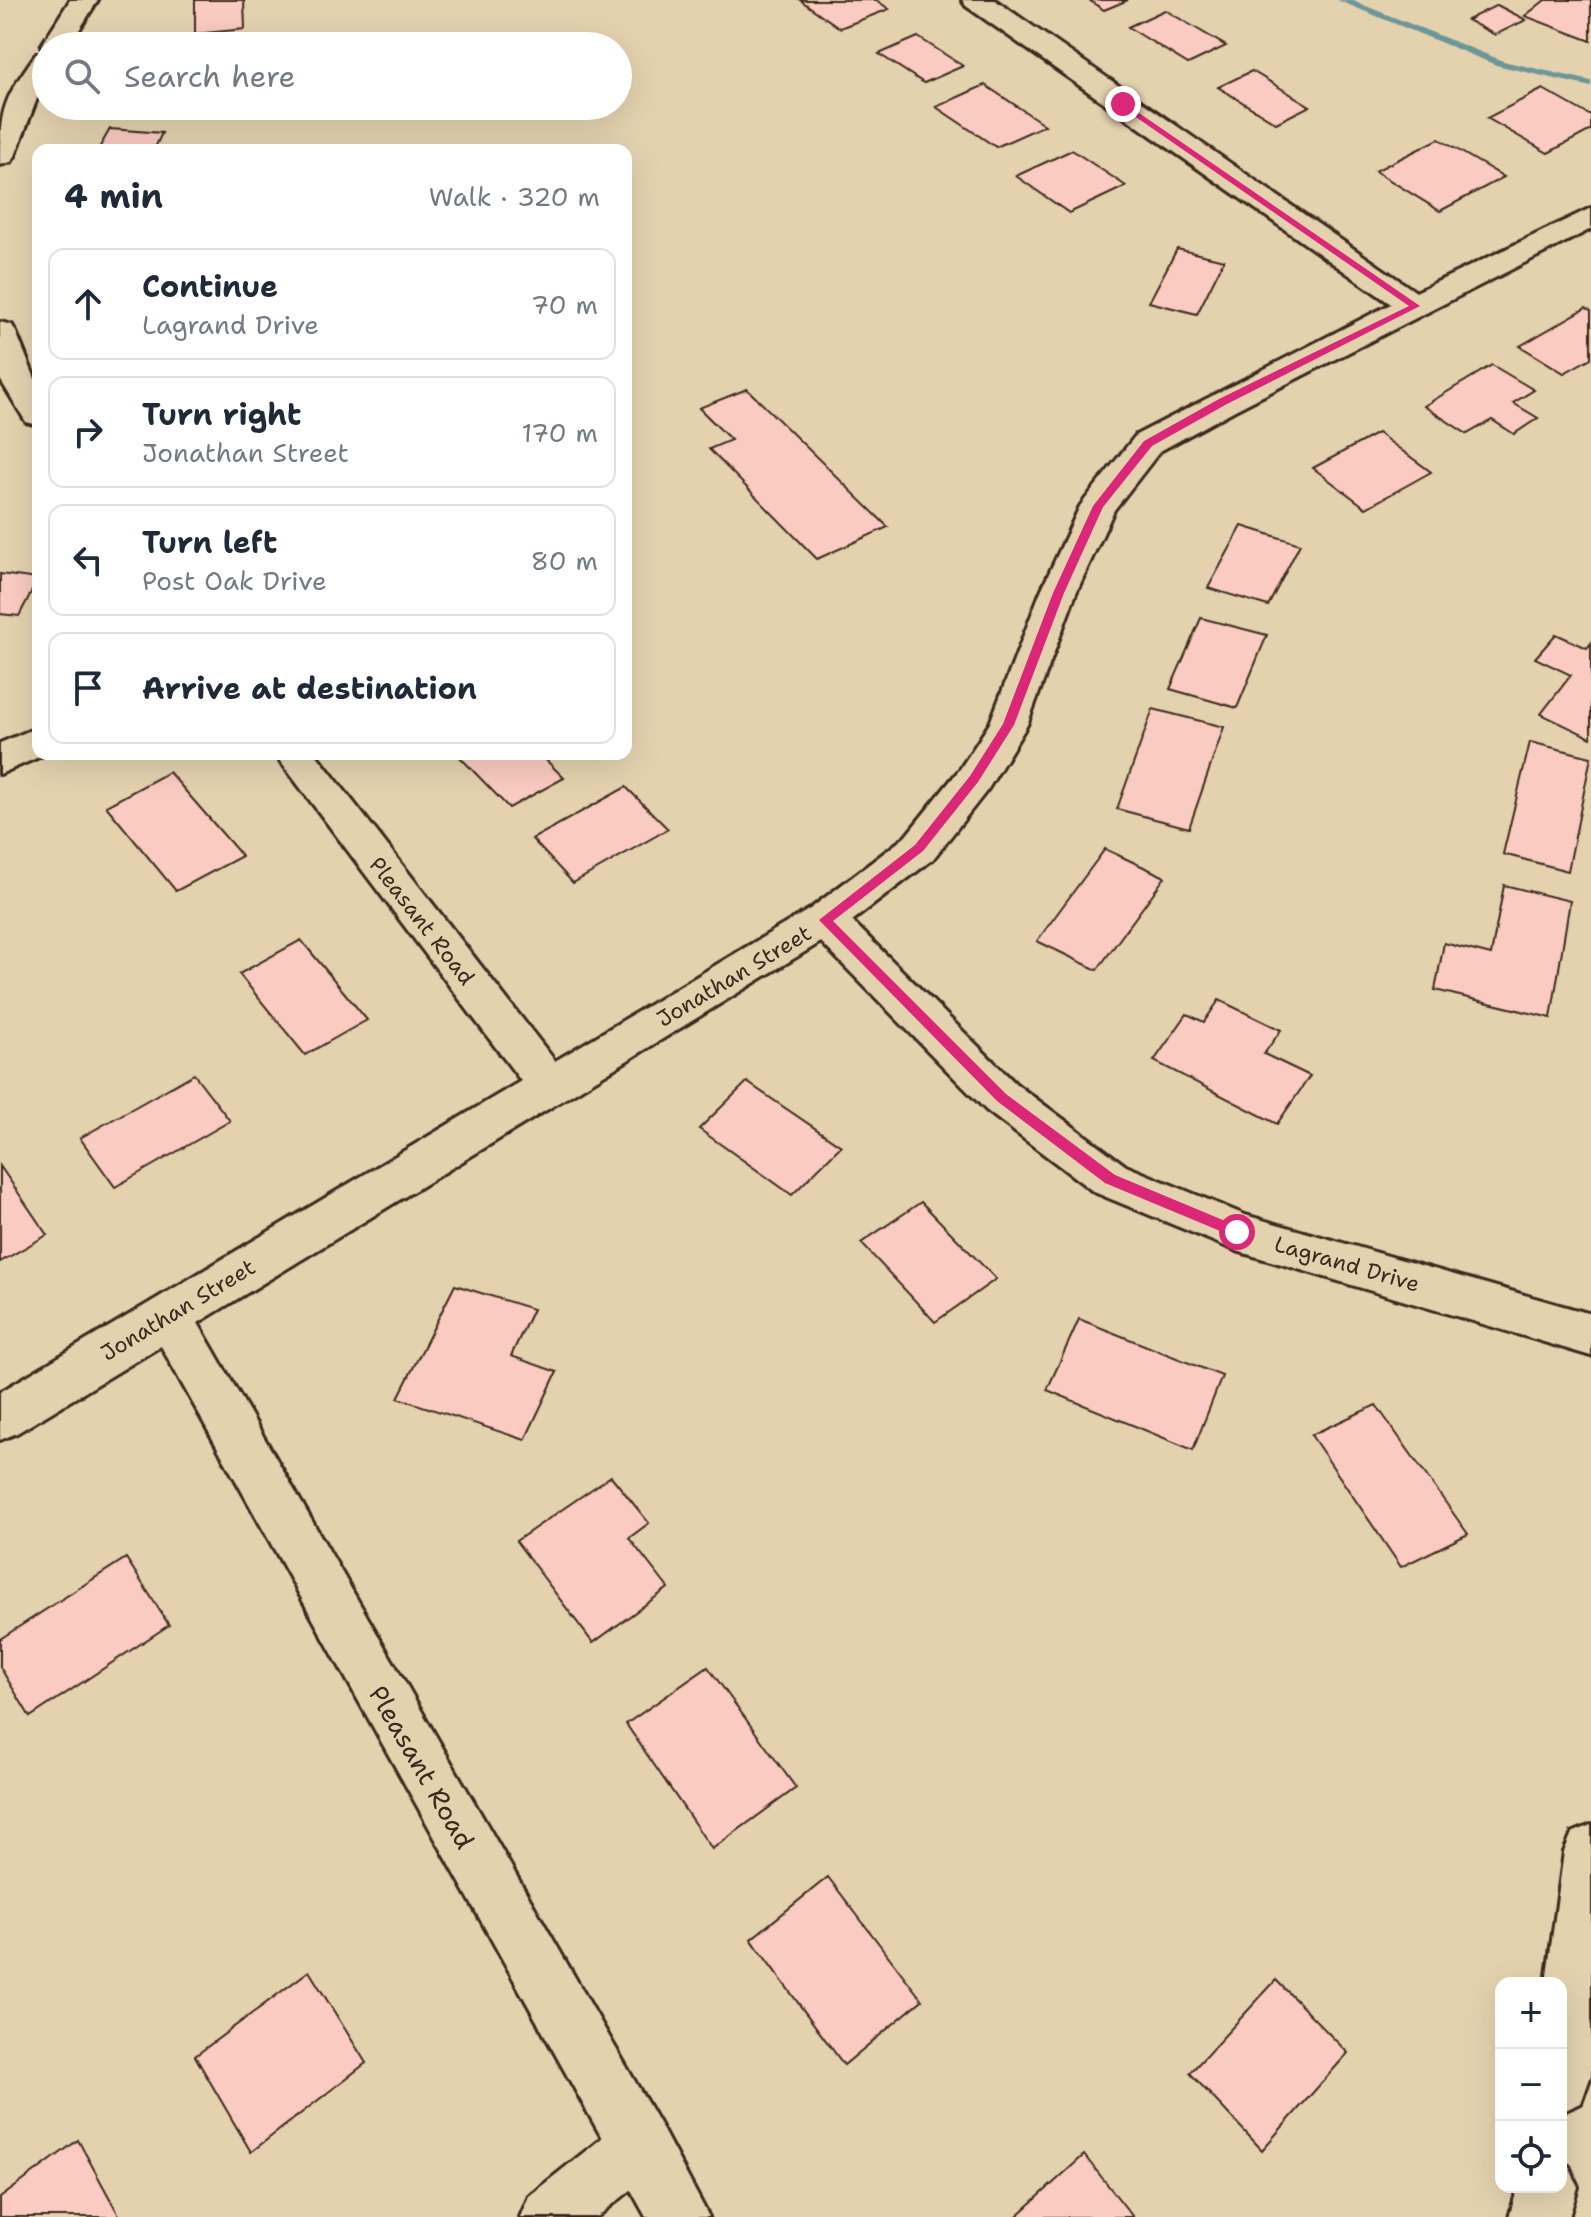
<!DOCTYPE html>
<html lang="en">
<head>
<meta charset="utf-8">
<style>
	body { margin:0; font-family:"Shantell Sans",sans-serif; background:#f2f2f3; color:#1f2937 }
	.controls { position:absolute; right:24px; bottom:24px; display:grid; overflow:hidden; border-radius:16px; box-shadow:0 8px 32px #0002 }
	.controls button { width:72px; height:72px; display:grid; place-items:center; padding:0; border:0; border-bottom:2px solid #e0e1e3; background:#fff; color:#1f2937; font:40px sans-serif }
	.stop { position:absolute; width:24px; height:24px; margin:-18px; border:6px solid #db2777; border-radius:50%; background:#fff }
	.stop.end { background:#db2777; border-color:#fff; box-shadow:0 2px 8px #0008 }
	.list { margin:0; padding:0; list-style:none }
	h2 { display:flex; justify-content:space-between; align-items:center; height:104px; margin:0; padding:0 32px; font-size:34px }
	h2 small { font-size:26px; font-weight:400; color:#747a83 }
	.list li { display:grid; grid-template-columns:52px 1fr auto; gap:24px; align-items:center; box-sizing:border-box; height:112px; margin:0 16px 16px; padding:0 16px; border:2px solid #e0e1e3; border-radius:16px }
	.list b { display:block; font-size:30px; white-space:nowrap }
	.list p { margin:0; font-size:26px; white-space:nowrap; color:#747a83 }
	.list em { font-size:26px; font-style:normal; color:#747a83 }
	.icon { flex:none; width:44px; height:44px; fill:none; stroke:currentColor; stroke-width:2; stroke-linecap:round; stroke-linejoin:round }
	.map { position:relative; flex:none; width:1591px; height:2217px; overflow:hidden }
	.search { position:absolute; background:#fff; box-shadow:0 8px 32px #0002; left:32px; top:32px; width:600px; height:88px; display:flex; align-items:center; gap:20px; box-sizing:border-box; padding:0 28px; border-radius:44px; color:#747a83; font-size:30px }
	.panel { position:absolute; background:#fff; box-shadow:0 8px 32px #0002; left:32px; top:144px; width:600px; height:616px; border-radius:16px }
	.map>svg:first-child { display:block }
</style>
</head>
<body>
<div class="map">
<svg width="1591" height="2217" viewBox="0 0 1591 2217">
	<rect width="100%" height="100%" fill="#e4d2af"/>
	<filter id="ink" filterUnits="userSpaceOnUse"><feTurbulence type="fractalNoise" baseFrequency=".0125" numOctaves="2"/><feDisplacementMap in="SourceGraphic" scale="16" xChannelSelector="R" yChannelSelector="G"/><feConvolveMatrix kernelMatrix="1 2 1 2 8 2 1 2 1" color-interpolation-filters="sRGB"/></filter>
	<g filter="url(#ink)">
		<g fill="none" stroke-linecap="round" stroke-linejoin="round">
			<polygon fill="#6d9698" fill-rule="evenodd" points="1337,0 1351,0 1503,61 1591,81 1591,87 1496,65"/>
		</g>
		<g fill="#facbc0" stroke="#3b2a1e" stroke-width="2">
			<polygon points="195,0 244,0 245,29 195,34"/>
			<polygon points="800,0 876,0 889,9 840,28"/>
			<polygon points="1089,0 1128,0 1104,10"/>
			<polygon points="1545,0 1591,0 1591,41 1525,16"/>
			<polygon points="1497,5 1526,20 1495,35 1467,20"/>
			<polygon points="1165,10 1226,46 1188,64 1128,27"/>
			<polygon points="918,37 963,66 924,83 879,54"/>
			<polygon points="1252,71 1310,106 1276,123 1218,87"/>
			<polygon points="985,85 1045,125 996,147 936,107"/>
			<polygon points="1543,89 1591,116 1591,130 1548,153 1487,118"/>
			<polygon points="110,129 162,133 154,150 98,150"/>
			<polygon points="1439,139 1504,177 1440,211 1375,171"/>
			<polygon points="1072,150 1126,186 1069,213 1016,176"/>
			<polygon points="1177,249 1224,260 1197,314 1149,302"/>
			<polygon points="1586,308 1591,311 1591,358 1564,373 1520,346"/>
			<polygon points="1492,365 1534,390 1513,403 1538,418 1514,434 1492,420 1467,434 1424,406"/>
			<polygon points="747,389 888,527 817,559 709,449 731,440 699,408"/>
			<polygon points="1378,433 1431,472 1366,508 1313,468"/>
			<polygon points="1242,526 1300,544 1268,606 1208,588"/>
			<polygon points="0,574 38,579 19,616 0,614"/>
			<polygon points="1201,618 1267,635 1237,708 1170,689"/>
			<polygon points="1556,634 1587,648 1591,643 1591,738 1541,714 1571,675 1535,658"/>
			<polygon points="1153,709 1224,727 1189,828 1117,809"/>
			<polygon points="1530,742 1591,757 1568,871 1503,854"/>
			<polygon points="457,754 540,754 564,778 509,808"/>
			<polygon points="169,772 242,856 176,891 106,806"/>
			<polygon points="626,787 668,829 573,883 532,839"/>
			<polygon points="1105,849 1165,877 1097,970 1037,941"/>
			<polygon points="1504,885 1570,901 1551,1018 1435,990 1444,943 1491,955"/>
			<polygon points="301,940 367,1020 305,1055 239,974"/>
			<polygon points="1219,1000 1281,1030 1264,1054 1310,1076 1277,1124 1154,1061 1187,1014 1204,1022"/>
			<polygon points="194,1074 230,1121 115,1187 80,1138"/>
			<polygon points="747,1082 841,1146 792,1195 699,1129"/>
			<polygon points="0,1166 47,1235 0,1262"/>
			<polygon points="921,1202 996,1279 935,1322 861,1243"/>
			<polygon points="455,1285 533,1309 511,1356 557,1372 525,1440 398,1398"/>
			<polygon points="1079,1319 1222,1376 1193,1450 1047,1390"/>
			<polygon points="1376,1405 1468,1534 1401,1567 1311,1435"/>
			<polygon points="611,1476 649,1523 629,1538 668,1588 593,1643 516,1541"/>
			<polygon points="126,1558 169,1625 30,1717 0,1667 0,1639"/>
			<polygon points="708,1667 796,1788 712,1849 626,1724"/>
			<polygon points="828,1877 922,2000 844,2065 751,1939"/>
			<polygon points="309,1971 366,2063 251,2152 195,2056"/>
			<polygon points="1276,1980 1348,2053 1262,2150 1190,2073"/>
			<polygon points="78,2140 120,2217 0,2217 0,2198"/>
			<polygon points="1084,2155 1133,2217 1016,2217"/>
		</g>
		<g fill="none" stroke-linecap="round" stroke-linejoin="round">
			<g stroke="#3b2a1e" stroke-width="6">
				<g id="minor">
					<path d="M70 0H98L69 46H46V83L38 96 15 156 11 162 0 165C0 108 3 101 36 54L45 52 41 46Z"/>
					<polygon points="962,0 995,0 1416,292 1591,208 1591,229 1235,410 1160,451 1114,510 1076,593 1027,725 988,789 933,859 852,921 1016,1084 1126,1166 1245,1215 1591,1314 1591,1356 1237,1251 1094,1192 986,1110 821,942 198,1323 660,2125 709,2217 646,2217 631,2190 597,2217 520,2217 529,2196 602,2138 161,1346 17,1433 0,1440 0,1392 521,1081 275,754 316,754 555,1061 810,909 905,837 960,769 990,723 1040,593 1080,506 1136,435 1391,304 966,6"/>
					<polygon points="0,322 12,325 16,332 38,386 38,425 26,422 0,379"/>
					<polygon points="38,727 38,754 46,754 0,774 0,743"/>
					<polygon points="1591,1825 1591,2075 1581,2103 1561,2112 1561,1983 1546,1983 1564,1852 1572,1833"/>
					<polygon points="1561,2163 1569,2166 1578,2187 1569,2217 1509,2217 1518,2187 1561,2187"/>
				</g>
			</g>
			<use href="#minor" fill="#e4d2af" fill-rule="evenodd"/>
		</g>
	</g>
	<polygon fill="#db2777" points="1123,102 1420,306 1227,404 1152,446 1103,507 1064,593 1014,725 978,782 923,851 833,921 1006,1094 1115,1175 1242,1228 1244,1232 1237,1238 1105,1183 997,1101 819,920 915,845 970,776 1003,724 1053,593 1093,506 1144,441 1219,399 1409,306 1120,106"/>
	<g text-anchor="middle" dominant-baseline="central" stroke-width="7" stroke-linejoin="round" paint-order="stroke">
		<g font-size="22" fill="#3b2a1e" stroke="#e4d2af">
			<text transform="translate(422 921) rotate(52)">Pleasant Road</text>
			<text transform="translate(734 976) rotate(-31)">Jonathan Street</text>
			<text transform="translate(1347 1264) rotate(16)">Lagrand Drive</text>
			<text transform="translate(178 1310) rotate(-31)">Jonathan Street</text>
		</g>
		<g font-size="26" fill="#3b2a1e" stroke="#e4d2af">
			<text transform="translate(422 1767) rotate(60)">Pleasant Road</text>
		</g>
	</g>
</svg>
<div class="controls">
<button>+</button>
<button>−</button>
<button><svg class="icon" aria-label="locate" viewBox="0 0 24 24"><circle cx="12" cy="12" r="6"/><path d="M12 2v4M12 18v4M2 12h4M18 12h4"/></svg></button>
</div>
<div class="stop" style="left:1237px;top:1232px"></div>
<div class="stop end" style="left:1123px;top:104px"></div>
<div class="search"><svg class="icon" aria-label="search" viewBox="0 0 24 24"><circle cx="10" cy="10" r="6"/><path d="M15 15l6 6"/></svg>Search here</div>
<section class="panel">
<h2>4 min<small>Walk · 320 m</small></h2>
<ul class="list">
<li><svg class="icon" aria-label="ahead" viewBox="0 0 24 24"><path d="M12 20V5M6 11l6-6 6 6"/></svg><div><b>Continue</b><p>Lagrand Drive</p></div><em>70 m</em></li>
<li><svg class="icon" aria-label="right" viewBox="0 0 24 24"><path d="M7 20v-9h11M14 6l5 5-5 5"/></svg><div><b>Turn right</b><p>Jonathan Street</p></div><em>170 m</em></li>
<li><svg class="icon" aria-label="left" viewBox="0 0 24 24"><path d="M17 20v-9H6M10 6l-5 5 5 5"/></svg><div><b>Turn left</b><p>Post Oak Drive</p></div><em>80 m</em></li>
<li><svg class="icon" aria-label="arrive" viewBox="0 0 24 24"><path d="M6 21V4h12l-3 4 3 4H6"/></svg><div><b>Arrive at destination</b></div></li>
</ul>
</section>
</div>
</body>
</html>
